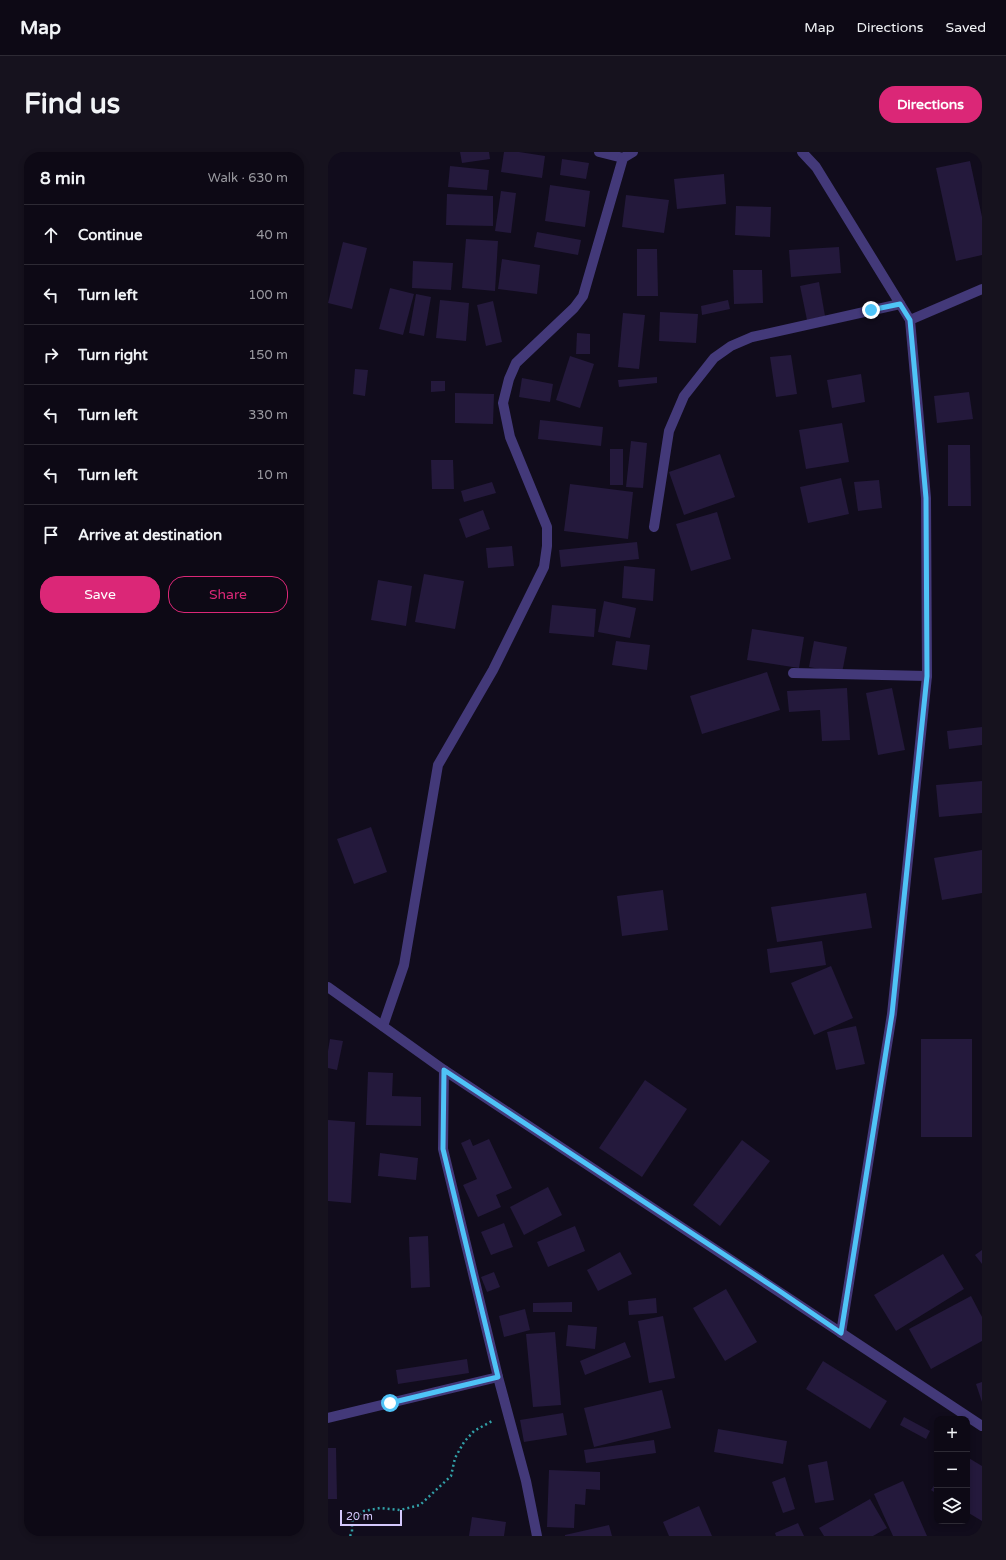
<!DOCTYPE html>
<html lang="en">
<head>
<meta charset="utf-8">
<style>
	body { margin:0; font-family:"Varela Round",sans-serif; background:#16121e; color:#f1f3f6 }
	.controls { position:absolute; right:12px; bottom:12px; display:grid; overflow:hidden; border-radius:8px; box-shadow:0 2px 6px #0003 }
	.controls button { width:36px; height:36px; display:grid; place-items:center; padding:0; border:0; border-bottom:1px solid #2d2a34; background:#0d0915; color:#f1f3f6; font:20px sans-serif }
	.scale { position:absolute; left:12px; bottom:10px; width:62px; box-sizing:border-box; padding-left:4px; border:2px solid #d5c9fd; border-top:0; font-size:11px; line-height:14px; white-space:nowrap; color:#d5c9fd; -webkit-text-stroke:3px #110c1c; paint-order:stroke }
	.stop { position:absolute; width:12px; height:12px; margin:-9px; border:3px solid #4fc3f7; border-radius:50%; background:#fff }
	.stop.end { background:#4fc3f7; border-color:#fff; box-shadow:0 1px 4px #0008 }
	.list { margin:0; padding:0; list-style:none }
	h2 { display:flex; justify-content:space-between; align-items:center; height:52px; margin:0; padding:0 16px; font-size:17px }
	h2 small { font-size:13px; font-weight:400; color:#9a9aa0 }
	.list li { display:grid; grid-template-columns:26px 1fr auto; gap:12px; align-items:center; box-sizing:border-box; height:60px; padding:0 16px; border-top:1px solid #2d2a34 }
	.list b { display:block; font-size:15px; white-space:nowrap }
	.list em { font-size:13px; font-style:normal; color:#9a9aa0 }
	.actions { display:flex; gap:8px; padding:12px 16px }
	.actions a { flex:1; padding:9px 0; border:1px solid #db2777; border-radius:16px; text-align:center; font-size:14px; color:#db2777 }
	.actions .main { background:#db2777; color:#fff }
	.icon { flex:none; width:22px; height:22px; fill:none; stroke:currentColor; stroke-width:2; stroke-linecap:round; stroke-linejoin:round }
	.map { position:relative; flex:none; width:654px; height:1384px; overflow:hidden; border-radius:16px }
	header { display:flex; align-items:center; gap:24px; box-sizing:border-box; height:56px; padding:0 20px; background:#0d0915; border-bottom:1px solid #2d2a34 }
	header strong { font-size:19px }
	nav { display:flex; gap:22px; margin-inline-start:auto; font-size:14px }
	.intro { display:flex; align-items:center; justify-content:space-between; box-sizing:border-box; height:96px; padding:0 24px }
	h1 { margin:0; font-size:28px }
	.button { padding:10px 18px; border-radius:16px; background:#db2777; color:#fff; font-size:14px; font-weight:700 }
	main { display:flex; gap:24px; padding:0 24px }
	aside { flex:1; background:#0d0915; border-radius:16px; box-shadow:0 2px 6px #0003 }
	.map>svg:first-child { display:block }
</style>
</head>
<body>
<header>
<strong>Map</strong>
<nav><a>Map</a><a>Directions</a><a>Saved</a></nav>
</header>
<div class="intro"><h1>Find us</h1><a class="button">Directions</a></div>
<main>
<aside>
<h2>8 min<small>Walk · 630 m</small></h2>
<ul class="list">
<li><svg class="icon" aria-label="ahead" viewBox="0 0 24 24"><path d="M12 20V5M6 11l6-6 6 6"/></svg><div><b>Continue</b></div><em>40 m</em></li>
<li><svg class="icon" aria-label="left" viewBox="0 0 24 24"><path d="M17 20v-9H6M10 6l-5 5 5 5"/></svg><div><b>Turn left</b></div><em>100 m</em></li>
<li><svg class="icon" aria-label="right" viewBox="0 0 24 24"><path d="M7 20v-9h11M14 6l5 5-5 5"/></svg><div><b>Turn right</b></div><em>150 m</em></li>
<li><svg class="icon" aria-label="left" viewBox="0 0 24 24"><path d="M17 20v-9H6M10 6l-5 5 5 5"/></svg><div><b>Turn left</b></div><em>330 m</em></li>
<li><svg class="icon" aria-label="left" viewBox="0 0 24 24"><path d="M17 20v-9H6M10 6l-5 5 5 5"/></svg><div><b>Turn left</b></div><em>10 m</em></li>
<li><svg class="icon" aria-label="arrive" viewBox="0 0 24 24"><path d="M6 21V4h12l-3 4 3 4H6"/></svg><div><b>Arrive at destination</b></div></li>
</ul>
<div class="actions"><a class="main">Save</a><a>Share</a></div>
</aside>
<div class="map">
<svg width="654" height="1384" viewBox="0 0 654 1384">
	<rect width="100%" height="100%" fill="#110c1c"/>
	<g fill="#24193c">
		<polygon points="132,0 161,0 162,7 134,11"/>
		<polygon points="176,0 191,0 217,4 214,26 173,20"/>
		<polygon points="234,7 261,11 258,27 232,23"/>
		<polygon points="642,9 654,65 654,103 628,109 608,16"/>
		<polygon points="122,14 161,18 159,38 120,35"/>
		<polygon points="396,22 398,52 349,57 346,27"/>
		<polygon points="222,33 262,39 257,75 217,69"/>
		<polygon points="173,39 188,41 183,81 167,79"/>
		<polygon points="119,42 165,44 165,74 118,73"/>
		<polygon points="298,43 341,48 336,81 294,75"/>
		<polygon points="408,54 443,55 442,85 407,83"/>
		<polygon points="209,80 253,88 250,103 206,95"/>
		<polygon points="138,87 170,89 167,139 134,136"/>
		<polygon points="15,90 39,96 24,157 0,151"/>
		<polygon points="511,95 513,121 463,125 461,98"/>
		<polygon points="309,97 329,97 330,144 309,144"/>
		<polygon points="174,107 212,113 209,142 170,137"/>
		<polygon points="85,109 125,111 123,138 84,136"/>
		<polygon points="405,118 434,118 435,151 406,152"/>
		<polygon points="491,130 497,164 479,168 472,134"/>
		<polygon points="62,136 86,142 75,183 51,177"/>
		<polygon points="88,142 103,145 96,184 81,181"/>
		<polygon points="112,148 141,151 138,189 108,186"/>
		<polygon points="400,148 402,157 374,163 373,154"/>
		<polygon points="165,149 174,190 158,194 149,153"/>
		<polygon points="332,160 370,162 368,191 331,189"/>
		<polygon points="295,161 317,163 311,217 290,215"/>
		<polygon points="249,181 262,182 262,202 248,202"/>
		<polygon points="463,203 469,242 448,245 442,205"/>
		<polygon points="242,204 266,212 252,256 228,248"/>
		<polygon points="27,217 40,218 37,244 25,242"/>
		<polygon points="533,222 537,250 504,256 499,228"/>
		<polygon points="329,225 329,231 291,235 290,228"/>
		<polygon points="194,226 225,232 222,250 191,245"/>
		<polygon points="103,229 117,229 117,239 103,240"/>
		<polygon points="641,240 645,267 609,271 606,244"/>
		<polygon points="127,241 166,242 165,272 127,271"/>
		<polygon points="212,268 275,275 273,294 210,287"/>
		<polygon points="514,271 521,310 478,317 471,278"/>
		<polygon points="303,289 319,291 315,336 298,335"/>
		<polygon points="620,293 642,293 643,354 620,354"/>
		<rect x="282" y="297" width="13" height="36"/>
		<polygon points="392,302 407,345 356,363 341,320"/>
		<polygon points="103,308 125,308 126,337 104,337"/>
		<polygon points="513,326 521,362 480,371 472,335"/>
		<polygon points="551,328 554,356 530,359 526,330"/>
		<polygon points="164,330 168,341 136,350 133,339"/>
		<polygon points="242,332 305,340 300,387 236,379"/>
		<polygon points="155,358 162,377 138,386 131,367"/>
		<polygon points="389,360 403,407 363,419 348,372"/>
		<polygon points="309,390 311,407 233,415 231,398"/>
		<polygon points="184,394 186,414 160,416 158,396"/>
		<polygon points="296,414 327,417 325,449 294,446"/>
		<polygon points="96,422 136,429 127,477 87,470"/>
		<polygon points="50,428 84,434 78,474 43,468"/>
		<polygon points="276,449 308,456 302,486 270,480"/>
		<polygon points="224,453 268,457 266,485 221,481"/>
		<polygon points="424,477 476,485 471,516 419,508"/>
		<polygon points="288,489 322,493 319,518 284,513"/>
		<polygon points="486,489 519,495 514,521 481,515"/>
		<polygon points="439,520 452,558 374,582 362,544"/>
		<polygon points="519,536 522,588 494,589 492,558 461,560 459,539"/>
		<polygon points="564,536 577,598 550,603 538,541"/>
		<polygon points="654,575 654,593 621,597 619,579"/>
		<polygon points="654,629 654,661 611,665 608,633"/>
		<polygon points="43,675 59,720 26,732 9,687"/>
		<polygon points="654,698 654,741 614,748 606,706"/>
		<polygon points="335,738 340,778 294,784 289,744"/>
		<polygon points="538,741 544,776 449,790 443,755"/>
		<polygon points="494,789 498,813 442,821 439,797"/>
		<polygon points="503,814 525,866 486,883 463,831"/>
		<polygon points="528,874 537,912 508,918 499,880"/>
		<polygon points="2,887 15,889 9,918 0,916 0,899"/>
		<rect x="593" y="887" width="51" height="98"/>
		<polygon points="40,920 65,921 64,944 93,945 93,974 38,973"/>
		<polygon points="317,928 359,957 314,1025 271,996"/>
		<polygon points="0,968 27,970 23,1051 0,1049"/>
		<polygon points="142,987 145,994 161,987 184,1036 168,1043 173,1055 150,1065 135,1033 149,1027 133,991"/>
		<polygon points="414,988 442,1009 392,1074 365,1053"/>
		<polygon points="52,1001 90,1006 88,1028 50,1024"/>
		<polygon points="220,1035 234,1063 196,1083 182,1055"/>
		<polygon points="176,1071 185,1095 163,1103 153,1080"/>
		<polygon points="247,1074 257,1099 220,1115 209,1090"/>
		<polygon points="100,1084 102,1135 83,1136 81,1085"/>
		<polygon points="654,1098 654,1112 647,1103"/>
		<polygon points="292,1100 304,1122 270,1139 259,1118"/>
		<polygon points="615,1102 636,1137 568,1179 546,1143"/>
		<polygon points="166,1120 172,1135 159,1140 153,1125"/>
		<polygon points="398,1137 429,1190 397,1209 365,1156"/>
		<polygon points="643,1144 654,1165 654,1189 603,1217 581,1177"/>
		<polygon points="328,1146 329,1161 301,1163 300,1149"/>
		<polygon points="244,1150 244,1160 205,1160 205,1151"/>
		<polygon points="197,1157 202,1178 176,1185 171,1164"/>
		<polygon points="335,1164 347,1226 321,1231 310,1169"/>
		<polygon points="240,1173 269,1175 267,1197 238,1194"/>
		<polygon points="227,1180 233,1253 205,1255 198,1182"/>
		<polygon points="297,1190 303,1205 257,1223 252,1209"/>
		<polygon points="139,1207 141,1221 70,1232 68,1218"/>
		<polygon points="495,1209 559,1249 542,1277 478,1237"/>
		<polygon points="654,1230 654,1250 648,1232"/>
		<polygon points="334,1238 343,1276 266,1295 256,1256"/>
		<polygon points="235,1261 239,1283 196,1290 192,1268"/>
		<polygon points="576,1265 602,1279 598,1287 572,1273"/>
		<polygon points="390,1277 459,1289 455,1312 386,1300"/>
		<polygon points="326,1288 328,1301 258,1311 256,1298"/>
		<polygon points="0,1296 8,1296 9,1347 0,1347"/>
		<polygon points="639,1305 654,1314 654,1369 639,1360"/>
		<polygon points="499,1309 506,1348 487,1351 480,1313"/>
		<polygon points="221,1318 272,1320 272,1338 258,1337 257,1353 247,1352 246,1376 219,1375"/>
		<polygon points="457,1325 467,1357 455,1361 444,1330"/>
		<polygon points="575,1329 599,1384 565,1384 546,1342"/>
		<polygon points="609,1329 609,1342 603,1338"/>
		<polygon points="542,1347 559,1376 545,1384 496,1384 491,1376"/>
		<polygon points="371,1354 384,1384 341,1384 335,1370"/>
		<polygon points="144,1365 178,1370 176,1384 141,1384"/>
		<polygon points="470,1371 476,1384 448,1384 447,1381"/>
		<polygon points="281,1373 284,1384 237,1384 237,1383"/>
	</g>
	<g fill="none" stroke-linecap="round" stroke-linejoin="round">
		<polyline stroke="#32a1a8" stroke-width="2.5" stroke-dasharray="2 3" stroke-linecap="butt" points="22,1384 24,1380 24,1369 36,1359 52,1356 72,1358 92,1353 123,1324 127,1306 136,1290 146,1279 166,1268"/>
		<g stroke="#433979" stroke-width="10">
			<polyline points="271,0 295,6"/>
			<polyline points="474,0 488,15 582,168 598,346 599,524 564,862 513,1181"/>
			<polyline points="582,168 654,137"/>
			<polyline points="326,375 341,279 356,244 386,206 403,194 424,185 572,152"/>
			<polyline points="465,521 599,524"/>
			<polyline points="55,874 76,813 110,613 165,518 216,415 219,394 219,375 182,285 175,251 181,227 188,211 246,156 255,144 295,6 305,0"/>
			<polyline points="116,918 115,997 170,1225 198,1329 209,1384"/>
			<polyline points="0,1266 170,1225"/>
		</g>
		<polyline stroke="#433979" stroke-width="10" points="0,835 116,918 654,1274"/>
	</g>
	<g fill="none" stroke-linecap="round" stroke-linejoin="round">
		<polyline stroke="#4fc3f7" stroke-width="5" points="62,1251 170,1225 115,997 116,918 450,1138 513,1181 564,862 599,524 598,346 582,168 572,152 543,158"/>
	</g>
</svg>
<div class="controls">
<button>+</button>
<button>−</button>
<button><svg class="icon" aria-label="layers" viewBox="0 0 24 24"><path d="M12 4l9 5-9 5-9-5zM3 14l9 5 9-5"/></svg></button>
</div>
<div class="scale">20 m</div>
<div class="stop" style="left:62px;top:1251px"></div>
<div class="stop end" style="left:543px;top:158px"></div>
</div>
</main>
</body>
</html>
